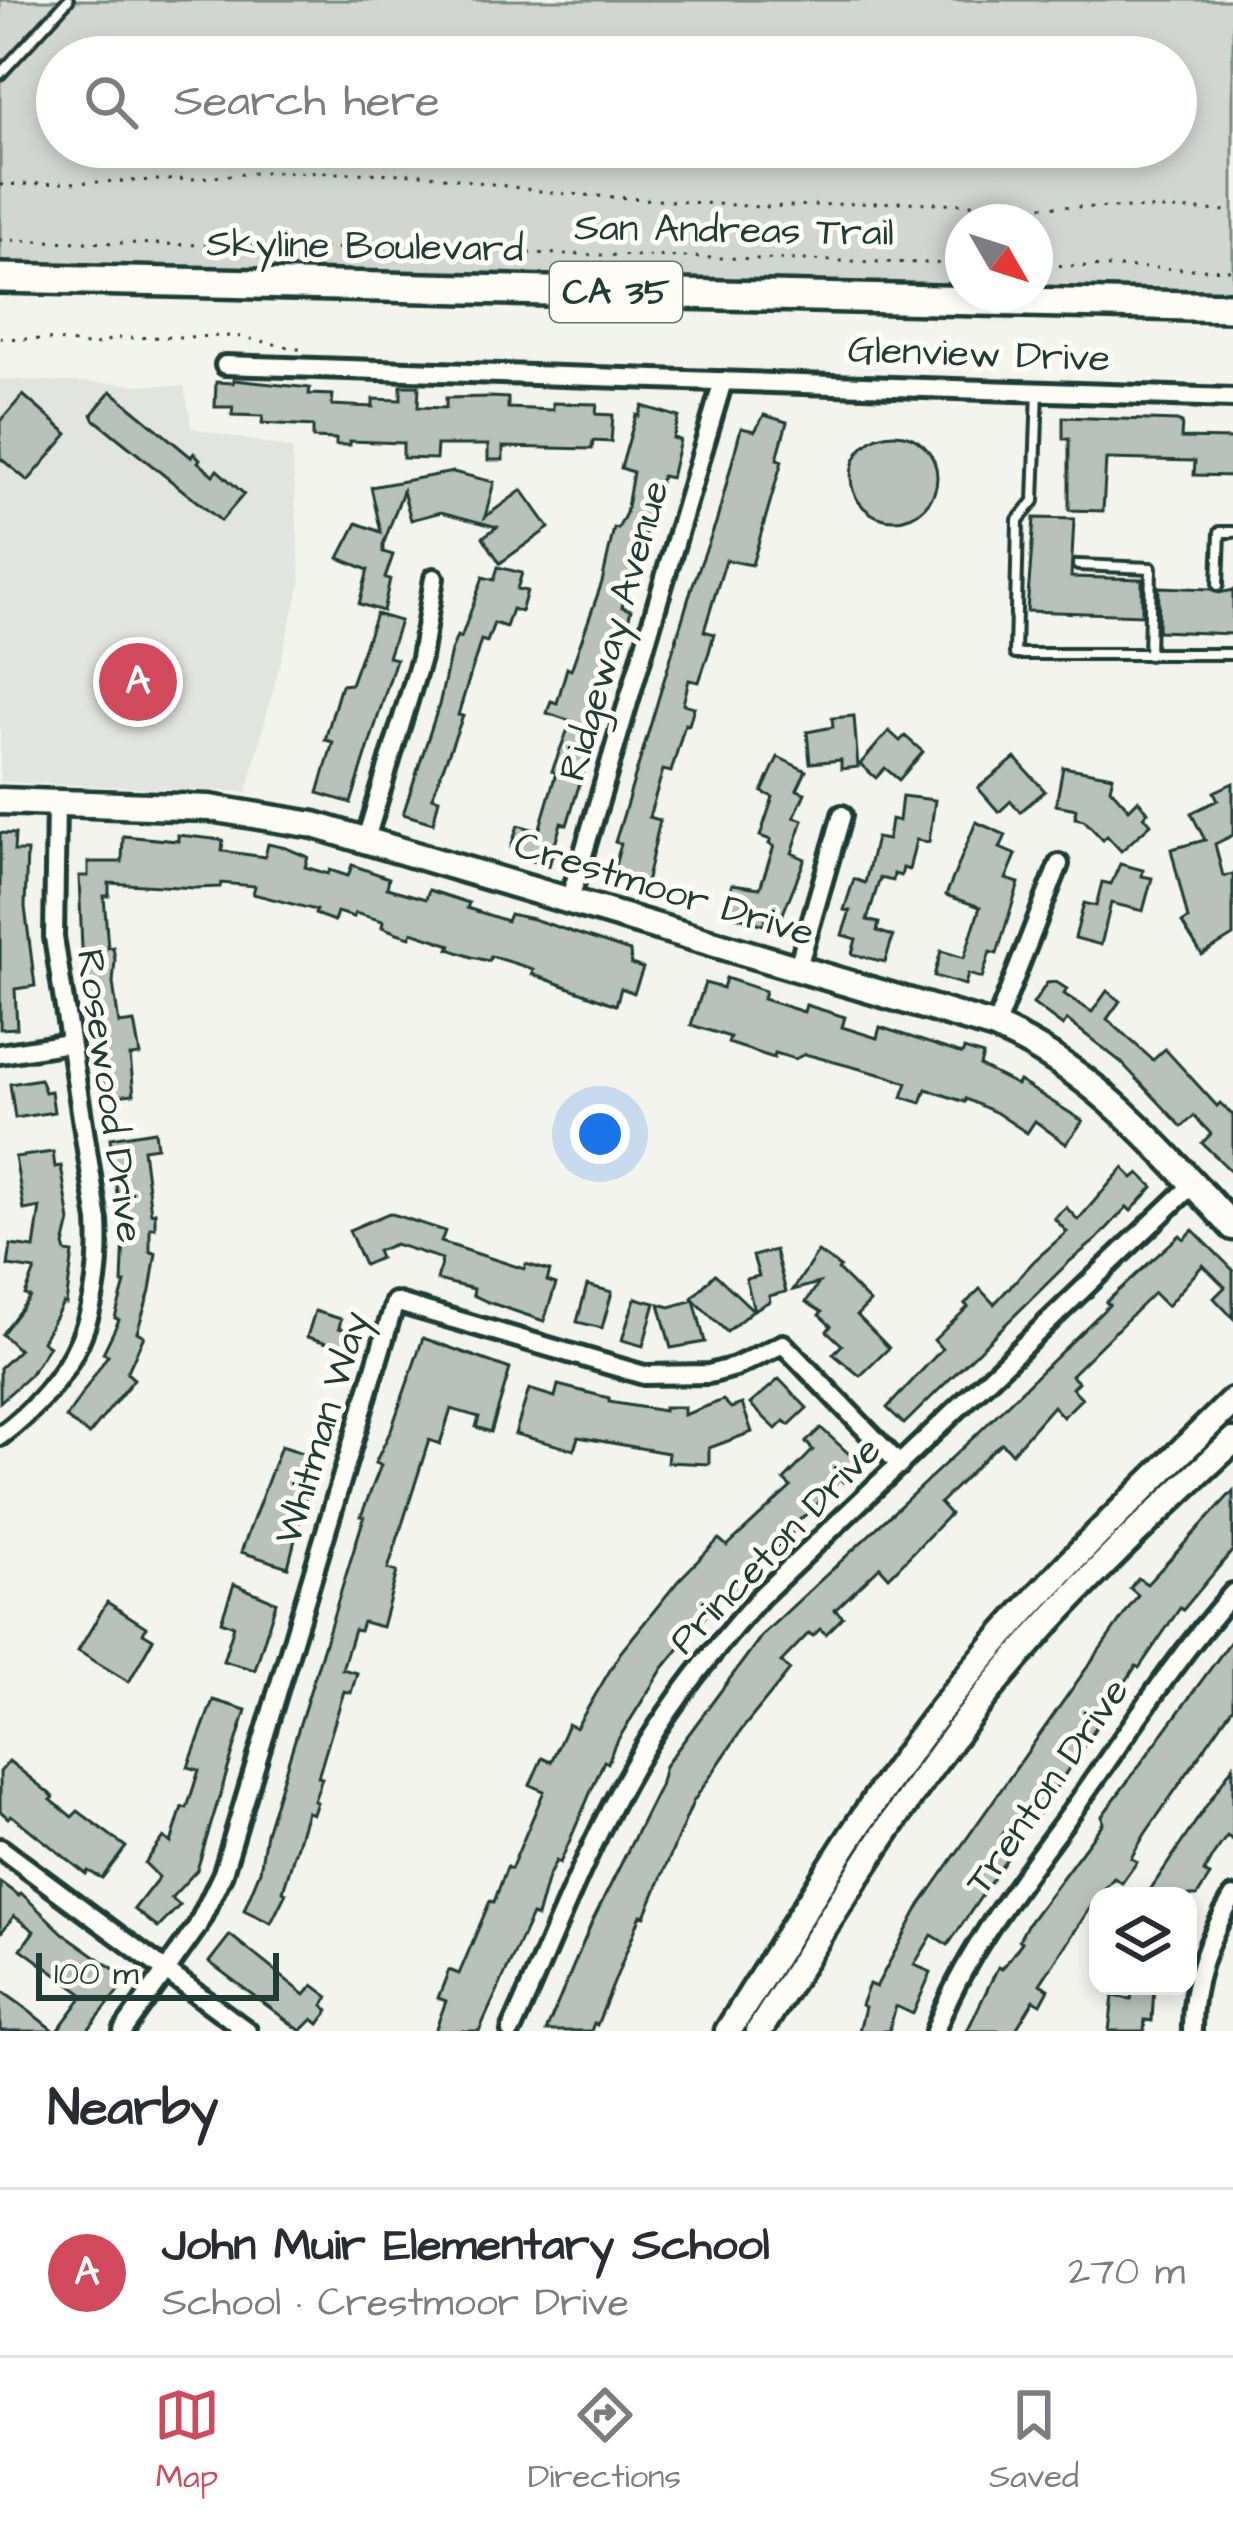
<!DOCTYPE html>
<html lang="en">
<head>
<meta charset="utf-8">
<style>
	body { margin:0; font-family:"Architects Daughter",sans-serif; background:#f7f7f7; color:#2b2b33 }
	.controls { position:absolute; right:36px; bottom:36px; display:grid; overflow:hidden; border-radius:24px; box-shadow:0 6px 18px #0003 }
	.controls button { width:108px; height:108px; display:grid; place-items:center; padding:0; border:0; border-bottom:3px solid #e1e1e2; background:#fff; color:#2b2b33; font:60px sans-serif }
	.compass { position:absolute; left:945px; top:204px; width:108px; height:108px; border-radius:50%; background:#fff; box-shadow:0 6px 18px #0003; rotate:129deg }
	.scale { position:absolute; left:36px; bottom:30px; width:243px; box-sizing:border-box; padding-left:12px; border:6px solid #1f3d34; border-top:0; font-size:33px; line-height:42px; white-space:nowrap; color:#1f3d34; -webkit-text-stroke:9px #fdfcf7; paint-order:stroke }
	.you { position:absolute; left:600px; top:1134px; width:42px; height:42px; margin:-30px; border:9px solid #fff; border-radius:50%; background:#1a73e8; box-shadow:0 0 0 18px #1a73e833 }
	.badge { display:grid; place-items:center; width:78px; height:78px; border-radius:50%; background:#d1495b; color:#fff; font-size:39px; font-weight:700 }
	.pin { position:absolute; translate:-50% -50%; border:6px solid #fff; box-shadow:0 3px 12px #0006 }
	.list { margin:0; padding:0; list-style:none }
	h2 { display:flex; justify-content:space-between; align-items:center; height:156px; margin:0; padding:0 48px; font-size:51px }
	h2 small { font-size:39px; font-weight:400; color:#7c7c81 }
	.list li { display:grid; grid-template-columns:78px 1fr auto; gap:36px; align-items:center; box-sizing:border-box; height:168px; padding:0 48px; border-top:3px solid #e1e1e2 }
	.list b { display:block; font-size:45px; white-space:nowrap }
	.list p { margin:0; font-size:39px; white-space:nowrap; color:#7c7c81 }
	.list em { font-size:39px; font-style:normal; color:#7c7c81 }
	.icon { flex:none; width:66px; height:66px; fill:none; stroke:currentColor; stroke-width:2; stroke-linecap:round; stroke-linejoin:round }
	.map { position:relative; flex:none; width:1233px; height:2031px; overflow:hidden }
	.search { position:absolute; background:#fff; box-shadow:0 6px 18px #0003; left:36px; right:36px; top:36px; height:132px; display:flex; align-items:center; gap:30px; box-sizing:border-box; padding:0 42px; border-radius:66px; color:#7c7c81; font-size:45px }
	.sheet { height:324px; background:#fff }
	nav { display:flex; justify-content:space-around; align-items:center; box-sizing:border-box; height:168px; border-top:3px solid #e1e1e2; background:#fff; font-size:33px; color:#7c7c81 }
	nav a { display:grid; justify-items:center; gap:6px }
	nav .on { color:#d1495b }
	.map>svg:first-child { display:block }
</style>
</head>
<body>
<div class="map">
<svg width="1233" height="2031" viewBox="0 0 1233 2031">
	<rect width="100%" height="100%" fill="#f4f4ef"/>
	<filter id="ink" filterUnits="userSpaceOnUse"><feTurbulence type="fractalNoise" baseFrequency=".00833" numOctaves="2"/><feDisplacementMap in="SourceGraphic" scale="24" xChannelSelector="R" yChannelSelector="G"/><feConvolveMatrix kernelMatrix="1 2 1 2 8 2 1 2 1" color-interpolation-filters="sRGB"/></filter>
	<g filter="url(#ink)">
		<polygon fill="#e2e5df" points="0,379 184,386 192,428 292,449 301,581 247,792 0,782"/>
		<path fill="#d1d6d1" stroke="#788a82" stroke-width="3" fill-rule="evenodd" d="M0 0H1233V307L0 278ZM57 57H1176V147H57ZM963 222H1035V294H963Z"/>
		<g fill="#b9c1bb" stroke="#1f3d34" stroke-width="3">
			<polygon points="234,380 310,388 309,394 333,395 332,405 373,407 373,399 401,400 401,386 419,386 418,407 446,408 446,398 490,397 508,398 508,408 553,410 553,403 597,404 596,414 613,415 611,442 593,441 592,449 503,447 503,460 488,460 488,445 437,445 436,459 403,458 403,443 350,441 350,445 336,445 336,439 313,438 313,426 262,423 263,416 232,415 233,407 215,407 216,382 233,383"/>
			<polygon points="111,391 191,457 194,453 200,459 198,462 213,475 217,470 244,494 221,521 94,419 92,414"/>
			<polygon points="23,395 68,434 28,481 0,458 0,422"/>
			<polygon points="642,406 679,417 673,438 680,440 671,478 662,476 635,570 632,569 622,607 631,610 617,661 567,825 561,823 549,866 513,855 511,847 518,825 539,831 556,773 552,771 571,721 547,713 551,701 557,703 567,668 571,670 602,582 614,528 618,529 626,513 633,472 621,468 636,415 639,416"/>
			<polygon points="764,415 787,422 777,459 782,461 752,565 726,560 714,598 704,631 714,634 709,652 699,682 689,680 683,704 694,707 689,725 685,724 671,772 663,770 649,817 660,820 644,893 610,883 621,844 615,842 621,823 692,587 717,520 741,428 755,431"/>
			<polygon points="1063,417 1177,421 1182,423 1181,438 1233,439 1233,476 1194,475 1195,461 1106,459 1103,511 1069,510 1069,439 1063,439"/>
			<circle cx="894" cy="477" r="43"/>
			<polygon points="453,472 494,482 485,517 522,490 549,528 500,563 483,537 497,527 441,512 411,520 403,491 383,545 383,552 393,555 385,578 390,579 383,611 359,604 368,570 339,558 357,523 381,532 371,487"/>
			<polygon points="1034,518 1074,519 1071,577 1142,579 1142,615 1027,611"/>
			<polygon points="498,567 522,573 517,589 527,591 521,612 512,609 506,627 494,623 487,642 481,640 458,715 463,716 432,797 439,799 433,823 403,814 439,705 451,651 457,636 461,638 483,577 494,580"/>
			<polygon points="1159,587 1211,589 1219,593 1233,590 1233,634 1158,631"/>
			<polygon points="376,614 400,621 388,657 396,659 351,803 318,793 333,742 325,740 341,685 351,684"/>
			<polygon points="854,716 858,767 841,769 841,760 810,763 807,732 833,727 832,718"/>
			<polygon points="889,731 900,741 905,736 923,752 899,780 885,768 876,778 860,764"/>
			<polygon points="778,757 806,771 797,790 805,793 794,817 803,820 792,853 805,859 782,916 768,912 764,925 723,912 732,884 760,888 774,846 769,844 771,840 760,836 773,797 762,792"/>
			<polygon points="1015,758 1045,791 1020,812 1011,801 999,812 978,788"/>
			<polygon points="1063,767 1113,776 1110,788 1129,809 1138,800 1148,812 1144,816 1151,824 1121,851 1107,836 1103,840 1084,820 1075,818 1076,809 1056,805"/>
			<polygon points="1233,783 1233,835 1215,844 1223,876 1233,874 1233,936 1202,955 1182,923 1188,919 1171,849 1205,840 1191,813 1218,800 1214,792"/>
			<polygon points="902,796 935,800 929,842 916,840 909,870 903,868 901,876 894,874 893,881 880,878 867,920 879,923 877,931 893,936 885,962 852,954 856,939 842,935 850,911 844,910 854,879 865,883 876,838 888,840 891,819 899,821"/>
			<polygon points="976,822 1006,835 1000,848 1016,855 1006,879 1019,883 997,954 990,952 982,978 968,974 965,985 934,976 941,951 964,958 980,907 946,895"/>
			<polygon points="0,833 15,834 14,851 27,851 25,907 35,986 15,989 17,1028 0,1029"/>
			<polygon points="178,835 223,840 222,851 265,857 268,844 286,848 308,857 305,867 328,874 330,870 348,876 352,865 389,878 387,888 426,899 429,890 469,903 467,908 507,921 510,914 533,919 630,951 631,964 643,968 634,993 621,988 616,1005 532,974 533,969 491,956 489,961 472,957 449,949 451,945 412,932 410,937 397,933 382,927 383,921 355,913 354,917 337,912 334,921 315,914 316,910 253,894 255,886 221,883 220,887 195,888 109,883 109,896 104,896 108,948 113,947 115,960 113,983 119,1024 134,1022 140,1055 130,1056 134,1094 105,1097 82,949 79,876 88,876 88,862 122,862 123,836 178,841"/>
			<polygon points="1120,864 1143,870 1142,876 1152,878 1143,911 1111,903 1101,945 1075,938 1084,903 1096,906 1102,882 1111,884"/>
			<polygon points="726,978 765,991 763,999 804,1012 806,1005 845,1017 842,1027 877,1038 880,1027 962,1054 964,1049 983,1055 980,1066 1017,1085 1019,1081 1083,1121 1066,1144 1035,1121 1027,1133 997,1113 966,1099 965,1102 926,1089 921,1103 902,1097 907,1083 890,1077 805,1054 795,1059 775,1053 774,1058 728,1043 730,1037 691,1025 705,983 723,988"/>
			<polygon points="1056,982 1067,989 1064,994 1092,1012 1107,991 1120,1001 1107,1019 1153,1060 1165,1049 1217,1106 1220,1103 1233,1115 1233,1173 1202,1143 1211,1134 1194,1116 1182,1127 1121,1062 1067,1020 1063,1026 1033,1004 1047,983"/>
			<polygon points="40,1079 45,1092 51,1091 54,1112 15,1118 10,1084"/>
			<polygon points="155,1131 157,1147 143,1149 151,1213 155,1212 155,1228 150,1228 150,1252 156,1253 150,1291 137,1332 144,1336 127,1373 134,1379 89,1435 66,1418 108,1355 103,1353 119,1320 115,1318 125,1283 122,1283 125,1208 119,1209 110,1138"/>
			<polygon points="53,1152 55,1167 61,1166 70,1221 64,1246 66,1252 73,1253 66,1304 63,1303 42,1341 49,1346 30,1375 0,1402 0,1368 19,1350 2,1334 30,1297 25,1295 35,1270 8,1266 11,1245 34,1248 40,1207 24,1210 15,1157"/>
			<polygon points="1123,1168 1133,1178 1139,1173 1153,1187 1131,1211 1127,1207 1096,1240 1070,1261 904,1424 887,1408 942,1349 934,1340 968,1307 965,1304 980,1289 994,1304 1035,1260 1067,1232 1054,1218 1066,1207 1078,1220"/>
			<polygon points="389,1213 445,1231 441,1242 524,1269 526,1264 550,1271 547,1281 556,1284 544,1321 488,1302 473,1295 474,1289 437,1280 442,1259 395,1244 377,1251 380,1258 364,1265 349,1230"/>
			<polygon points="1193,1230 1233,1270 1233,1318 1214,1298 1225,1287 1203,1265 1167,1306 1154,1293 1071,1375 1078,1382 1072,1388 1082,1398 1063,1417 1053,1406 1012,1453 1002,1443 994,1449 940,1503 950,1514 898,1568 889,1577 880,1567 835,1610 843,1617 826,1634 820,1629 813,1636 809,1633 781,1662 790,1670 743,1728 693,1802 645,1916 641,1915 597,2025 594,2023 591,2031 546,2031 592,1922 660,1786 665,1766 763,1634 976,1435 1109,1305 1106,1302 1180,1235 1184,1239"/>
			<polygon points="775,1250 786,1292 769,1296 770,1301 754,1310 746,1279 759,1276 753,1256"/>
			<polygon points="818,1252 840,1267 838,1270 870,1302 857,1315 889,1348 860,1376 833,1354 842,1345 827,1331 831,1326 819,1315 822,1312 806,1302 819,1283 793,1290"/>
			<polygon points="715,1274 753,1310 727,1332 692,1298"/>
			<polygon points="587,1285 612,1292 602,1328 577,1322"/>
			<polygon points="635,1298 655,1303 643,1346 622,1340"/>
			<polygon points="694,1300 705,1342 671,1348 659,1304 670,1307"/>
			<polygon points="315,1311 341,1319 339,1328 352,1332 347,1349 307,1337"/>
			<polygon points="423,1338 510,1369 491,1432 476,1427 479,1417 451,1409 440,1444 429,1440 388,1569 397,1572 382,1627 363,1622 360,1631 354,1630 342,1669 357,1673 351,1693 344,1691 318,1777 322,1778 314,1801 317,1802 313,1814 307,1812 283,1891 286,1893 271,1923 244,1910 260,1871 266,1833 364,1517 361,1516 381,1465 375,1463 391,1430"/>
			<polygon points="779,1379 807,1408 789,1425 784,1421 776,1429 750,1404"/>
			<polygon points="558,1385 609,1398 609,1402 664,1411 664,1407 684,1407 684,1415 723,1400 731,1408 742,1404 752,1432 709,1448 709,1464 667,1462 668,1453 578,1437 574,1450 515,1434 529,1389 555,1397"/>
			<polygon points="821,1428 861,1465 843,1482 840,1478 812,1510 790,1527 794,1531 728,1596 724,1593 663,1668 614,1746 608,1763 604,1761 560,1863 556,1861 548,1877 537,1917 532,1915 479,2031 435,2031 446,2001 438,1998 449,1970 459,1974 490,1901 494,1902 507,1867 511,1869 544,1791 530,1785 542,1758 551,1762 568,1724 576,1728 620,1653 678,1581 719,1539 727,1546 791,1487 784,1480 813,1450 806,1442"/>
			<polygon points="281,1446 316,1457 288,1567 241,1552"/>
			<polygon points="1233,1491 1233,1550 1183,1610 1180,1608 1139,1668 1136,1666 1033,1823 1018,1813 1000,1838 1014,1848 948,1945 932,1935 914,1965 931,1972 913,2014 896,2006 889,2031 859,2031 865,2007 861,2005 869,1984 876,1987 920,1905 1138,1595 1130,1588 1138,1578 1147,1584"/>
			<polygon points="234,1584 276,1602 255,1670 223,1661 234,1626 221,1621"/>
			<polygon points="107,1602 146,1627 143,1633 153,1639 129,1682 78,1651"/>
			<polygon points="1233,1638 1233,1707 1145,1834 1131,1858 1137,1862 1122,1883 1114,1878 1098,1896 1040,1984 1049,1989 1041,2004 1034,2000 1015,2031 967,2031 998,1967 1002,1969 1022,1942 1019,1940 1027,1925 1103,1823 1102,1816"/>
			<polygon points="213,1700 246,1710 197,1870 171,1898 180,1905 158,1928 134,1909 159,1877 145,1863 164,1837 171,1843 182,1807 187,1808 199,1770 188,1767"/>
			<polygon points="9,1761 54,1797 51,1800 72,1817 78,1811 126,1847 102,1878 88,1871 86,1874 11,1815 8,1818 0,1811 0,1772"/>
			<polygon points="1233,1766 1233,1840 1227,1836 1212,1857 1204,1872 1210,1876 1197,1896 1146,1896"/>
			<polygon points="0,1882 19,1896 21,1893 63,1933 128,1979 87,2031 57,2031 84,1995 21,1949 34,1931 14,1916 0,1934"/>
			<polygon points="230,1935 305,1995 313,1985 329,1997 323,2005 329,2011 319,2024 313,2019 301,2031 209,1962"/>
			<polygon points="1134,1986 1154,1986 1152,2021 1145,2020 1144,2031 1109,2031 1113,1996 1131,1999"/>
			<polygon points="0,1990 20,2004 54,2031 0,2031"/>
		</g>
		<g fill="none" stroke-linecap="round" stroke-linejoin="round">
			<g stroke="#1f3d34" stroke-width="16">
				<g id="lane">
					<polyline points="0,74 68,0"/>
					<polyline points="1038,390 1034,501 1018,520 1015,654 1233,654"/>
					<polyline points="1078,565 1151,568 1149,655"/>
					<polyline points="1218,585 1220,532 1233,532"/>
				</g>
			</g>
			<g stroke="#1f3d34" stroke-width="26">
				<g id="street">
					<polyline points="225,365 1233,398"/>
					<polyline points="366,839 421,658 434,578"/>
					<polyline points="570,899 723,381"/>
					<polyline points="798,967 842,815"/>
					<polyline points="995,1027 1059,864"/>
					<polyline points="0,1054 69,1043"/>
					<path d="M0 1436C75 1380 103 1313 98 1221L54 937 56 803"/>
					<polyline points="0,1848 247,2031"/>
					<polyline points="123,2031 197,1927 223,1873 395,1302 644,1375 709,1374 735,1367 783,1344 900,1465"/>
					<path d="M511 2031C553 1938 590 1837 644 1749 678 1693 718 1644 761 1596L1193 1184"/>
					<path d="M935 2031C967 1947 1026 1875 1078 1803 1128 1732 1175 1658 1233 1593"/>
					<path d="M1192 2031C1191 1981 1208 1939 1233 1897"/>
				</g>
			</g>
			<g stroke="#1f3d34" stroke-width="33">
				<g id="secondary">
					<path d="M0 801 210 808 314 825 995 1027C1094 1069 1161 1150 1233 1227"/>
					<path d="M728 2031C800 1918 867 1802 950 1698 1036 1590 1135 1497 1233 1401"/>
					<path d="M759 2031C831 1917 900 1802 984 1697 1059 1604 1146 1521 1233 1441"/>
				</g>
			</g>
			<g stroke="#1f3d34" stroke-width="36">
				<polyline id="primary" points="0,278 1233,307"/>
			</g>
			<g stroke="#1f3d34" stroke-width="3" stroke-dasharray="3 9" stroke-linecap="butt">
				<polyline points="0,185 191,179 265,172 423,174 554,193 762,207 899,202 1233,211"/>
				<polyline points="0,240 963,264"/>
				<polyline points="1035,265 1233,270"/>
				<polyline points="0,338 57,340 93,346 115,338 236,336 303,350"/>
			</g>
			<use href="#lane" stroke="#fdfcf7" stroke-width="8"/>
			<use href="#street" stroke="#fdfcf7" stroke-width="16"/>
			<use href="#secondary" stroke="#fdfcf7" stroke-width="24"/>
			<use href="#primary" stroke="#fdfcf7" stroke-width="27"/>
		</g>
	</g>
	<g text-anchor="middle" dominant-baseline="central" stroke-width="10" stroke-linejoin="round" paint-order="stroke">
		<rect fill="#fdfcf7" stroke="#62766e" stroke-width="3" x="550" y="262" width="132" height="60" rx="9"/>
		<g font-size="36" font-weight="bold" fill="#1f3d34">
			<text x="616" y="292">CA 35</text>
		</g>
		<g font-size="39" fill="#1f3d34" stroke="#fdfcf7">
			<text transform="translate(734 231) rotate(1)">San Andreas Trail</text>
			<text transform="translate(365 247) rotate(1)">Skyline Boulevard</text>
			<text transform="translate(979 355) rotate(2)">Glenview Drive</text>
			<text transform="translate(615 631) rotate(-74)">Ridgeway Avenue</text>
			<text transform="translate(664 890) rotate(17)">Crestmoor Drive</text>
			<text transform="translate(109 1096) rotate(82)">Rosewood Drive</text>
			<text transform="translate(323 1428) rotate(-73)">Whitman Way</text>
			<text transform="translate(776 1546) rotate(-46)">Princeton Drive</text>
			<text transform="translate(1048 1787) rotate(-55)">Trenton Drive</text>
		</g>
	</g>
</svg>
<div class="controls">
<button><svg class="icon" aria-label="layers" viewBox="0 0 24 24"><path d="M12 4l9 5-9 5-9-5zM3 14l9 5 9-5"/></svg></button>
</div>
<svg class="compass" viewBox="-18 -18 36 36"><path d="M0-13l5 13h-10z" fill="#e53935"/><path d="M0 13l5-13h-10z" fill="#7c7c81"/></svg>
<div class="scale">100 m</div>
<div class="you"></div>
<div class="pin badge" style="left:138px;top:682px">A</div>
<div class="search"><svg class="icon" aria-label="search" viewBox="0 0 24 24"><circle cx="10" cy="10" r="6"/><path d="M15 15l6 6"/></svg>Search here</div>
</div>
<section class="sheet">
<h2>Nearby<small></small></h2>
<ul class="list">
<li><span class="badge">A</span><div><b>John Muir Elementary School</b><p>School · Crestmoor Drive</p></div><em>270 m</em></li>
</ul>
</section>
<nav>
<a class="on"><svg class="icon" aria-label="map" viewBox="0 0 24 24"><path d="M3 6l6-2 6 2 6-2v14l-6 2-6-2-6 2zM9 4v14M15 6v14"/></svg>Map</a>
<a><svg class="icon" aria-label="directions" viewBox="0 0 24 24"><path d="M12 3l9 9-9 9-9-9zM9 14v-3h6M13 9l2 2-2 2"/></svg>Directions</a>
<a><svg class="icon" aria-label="saved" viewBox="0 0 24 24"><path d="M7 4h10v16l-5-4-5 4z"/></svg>Saved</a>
</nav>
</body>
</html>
